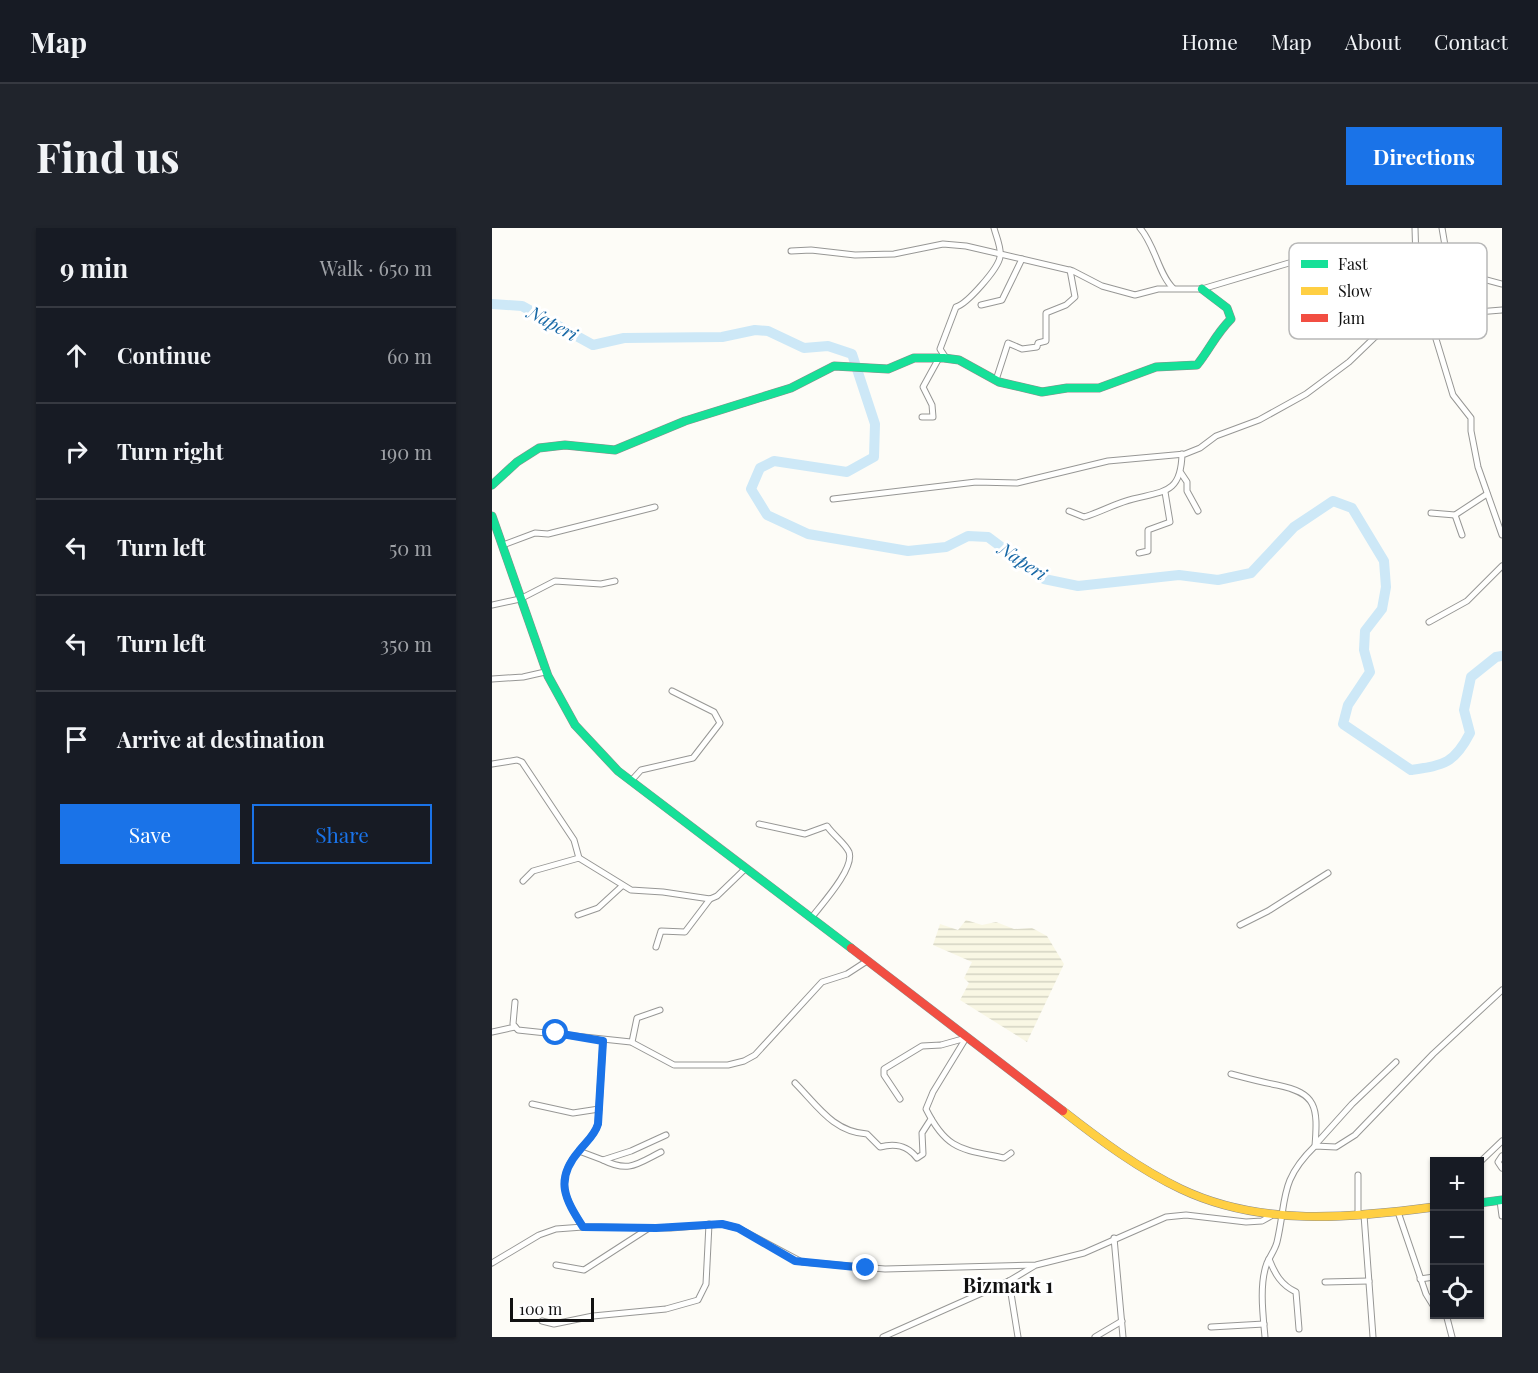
<!DOCTYPE html>
<html lang="en">
<head>
<meta charset="utf-8">
<style>
	body { margin:0; font-family:"Playfair Display",serif; background:#20242c; color:#f1f3f6 }
	.controls { position:absolute; right:18px; bottom:18px; display:grid; overflow:hidden; border-radius:0px; box-shadow:0 2px 4px #0004 }
	.controls button { width:54px; height:54px; display:grid; place-items:center; padding:0; border:0; border-bottom:2px solid #363941; background:#171b24; color:#f1f3f6; font:30px sans-serif }
	.scale { position:absolute; left:18px; bottom:15px; width:84px; box-sizing:border-box; padding-left:6px; border:3px solid #111; border-top:0; font-size:16px; line-height:21px; white-space:nowrap; color:#111; -webkit-text-stroke:4px #fff; paint-order:stroke }
	.stop { position:absolute; width:18px; height:18px; margin:-14px; border:4px solid #1a73e8; border-radius:50%; background:#fff }
	.stop.end { background:#1a73e8; border-color:#fff; box-shadow:0 2px 6px #0008 }
	.list { margin:0; padding:0; list-style:none }
	h2 { display:flex; justify-content:space-between; align-items:center; height:78px; margin:0; padding:0 24px; font-size:26px }
	h2 small { font-size:20px; font-weight:400; color:#9ea1a6 }
	.list li { display:grid; grid-template-columns:39px 1fr auto; gap:18px; align-items:center; box-sizing:border-box; height:96px; padding:0 24px; border-top:2px solid #363941 }
	.list b { display:block; font-size:22px; white-space:nowrap }
	.list em { font-size:20px; font-style:normal; color:#9ea1a6 }
	.actions { display:flex; gap:12px; padding:18px 24px }
	.actions a { flex:1; padding:14px 0; border:2px solid #1a73e8; border-radius:0px; text-align:center; font-size:21px; color:#1a73e8 }
	.actions .main { background:#1a73e8; color:#fff }
	.icon { flex:none; width:33px; height:33px; fill:none; stroke:currentColor; stroke-width:2; stroke-linecap:round; stroke-linejoin:round }
	.map { position:relative; flex:none; width:1010px; height:1109px; overflow:hidden; border-radius:0px }
	header { display:flex; align-items:center; gap:36px; box-sizing:border-box; height:84px; padding:0 30px; background:#171b24; border-bottom:2px solid #363941 }
	header strong { font-size:28px }
	nav { display:flex; gap:33px; margin-inline-start:auto; font-size:21px }
	.intro { display:flex; align-items:center; justify-content:space-between; box-sizing:border-box; height:144px; padding:0 36px }
	h1 { margin:0; font-size:42px }
	.button { padding:15px 27px; border-radius:0px; background:#1a73e8; color:#fff; font-size:21px; font-weight:700 }
	main { display:flex; gap:36px; padding:0 36px }
	aside { flex:1; background:#171b24; border-radius:0px; box-shadow:0 2px 4px #0004 }
	.map>svg:first-child { display:block }
</style>
</head>
<body>
<header>
<strong>Map</strong>
<nav><a>Home</a><a>Map</a><a>About</a><a>Contact</a></nav>
</header>
<div class="intro"><h1>Find us</h1><a class="button">Directions</a></div>
<main>
<aside>
<h2>9 min<small>Walk · 650 m</small></h2>
<ul class="list">
<li><svg class="icon" aria-label="ahead" viewBox="0 0 24 24"><path d="M12 20V5M6 11l6-6 6 6"/></svg><div><b>Continue</b></div><em>60 m</em></li>
<li><svg class="icon" aria-label="right" viewBox="0 0 24 24"><path d="M7 20v-9h11M14 6l5 5-5 5"/></svg><div><b>Turn right</b></div><em>190 m</em></li>
<li><svg class="icon" aria-label="left" viewBox="0 0 24 24"><path d="M17 20v-9H6M10 6l-5 5 5 5"/></svg><div><b>Turn left</b></div><em>50 m</em></li>
<li><svg class="icon" aria-label="left" viewBox="0 0 24 24"><path d="M17 20v-9H6M10 6l-5 5 5 5"/></svg><div><b>Turn left</b></div><em>350 m</em></li>
<li><svg class="icon" aria-label="arrive" viewBox="0 0 24 24"><path d="M6 21V4h12l-3 4 3 4H6"/></svg><div><b>Arrive at destination</b></div></li>
</ul>
<div class="actions"><a class="main">Save</a><a>Share</a></div>
</aside>
<div class="map">
<svg width="1010" height="1109" viewBox="0 0 1010 1109">
	<defs>
		<pattern id="farmland-rules" width="6" height="5" patternUnits="userSpaceOnUse" patternTransform="scale(1.5)"><rect width="6" height="5" fill="#f9f7e4"/><path d="M0 2.5h6" fill="none" stroke="#d4d3c3"/></pattern>
	</defs>
	<rect width="100%" height="100%" fill="#fdfcf7"/>
	<polygon fill="url(#farmland-rules)" points="474,692 490,697 504,694 522,701 540,700 555,708 572,736 535,814 468,772 477,755 472,750 480,734 441,717 448,696 466,702"/>
	<g fill="none" stroke-linecap="round" stroke-linejoin="round">
		<path stroke="#cde8f7" stroke-width="10" d="M0 76 30 78 101 117 132 110 230 109 263 102 276 103 312 120 336 118 360 126 383 196 382 229 355 244 282 233 268 240 259 261 275 287 316 306 416 323 454 319 476 308 496 309 552 351 586 358 687 347 726 352 759 345 802 299 841 273 860 280 892 333 894 359 890 381 873 403 872 422 878 444 856 477 851 496 919 542C952 537 962 536 978 505L972 482 979 449 1004 429 1010 428"/>
		<g stroke="#979795" stroke-width="7">
			<g id="street">
				<path d="M648 0C663 17 667 47 681 60"/>
				<polyline points="923,0 924,33"/>
				<polyline points="950,0 957,41"/>
				<polyline points="299,23 319,22 363,27 402,26 451,16 474,18 581,43 610,58 643,67 666,61 710,61 797,35 857,29 924,33 1010,56"/>
				<polyline points="489,77 510,72 530,31"/>
				<polyline points="937,88 961,167 979,190 979,203 986,239 1010,307"/>
				<polyline points="945,108 950,92 960,85"/>
				<path d="M454 130 448 121 464 79C475 76 506 41 508 29 510 21 504 8 502 0"/>
				<polyline points="504,152 516,115 530,121 545,119 546,115 554,113 554,85 574,77 583,69 578,42"/>
				<polyline points="430,189 441,189 440,177 431,159 447,130"/>
				<polyline points="689,245 695,254 695,263 706,283"/>
				<polyline points="341,271 484,254 525,255 616,233 693,226 708,220 724,208 767,192 814,166 857,134 883,109 897,100 937,88 1010,82"/>
				<path d="M577 283 592 289C609 284 624 275 641 271 673 263 689 265 690 226"/>
				<polyline points="939,285 963,287 995,266"/>
				<polyline points="963,287 970,307"/>
				<polyline points="11,317 43,305 56,306 163,279"/>
				<polyline points="647,325 656,323 656,302 678,294 673,264"/>
				<polyline points="0,377 28,371 63,353 109,356 123,353"/>
				<polyline points="937,394 975,373 1010,338"/>
				<polyline points="0,451 31,449 53,444"/>
				<polyline points="0,536 25,532 30,534 82,612 87,630"/>
				<polyline points="139,553 149,542 201,530 228,495 222,484 180,463"/>
				<path d="M267 596 313 606 335 598C341 607 353 615 357 624 363 640 330 676 320 689"/>
				<polyline points="31,653 41,643 87,630 139,662 171,664 218,671 225,668 253,641"/>
				<polyline points="86,687 106,680 130,658"/>
				<polyline points="748,697 776,683 836,645"/>
				<polyline points="164,719 169,703 193,704 218,671"/>
				<polyline points="23,774 21,796 26,802 139,814 182,837 236,837 252,833 263,827 330,754 355,746 375,733"/>
				<polyline points="0,804 23,799"/>
				<path d="M474 810 441 864 434 881C455 923 470 921 512 930L519 925"/>
				<polyline points="140,814 145,790 168,782"/>
				<path d="M739 846C754 850 769 854 785 857 825 865 826 879 823 918"/>
				<path d="M303 855C325 877 341 904 375 906L388 919C403 915 415 917 425 930L431 926 430 905 439 891"/>
				<polyline points="408,871 392,847 392,841 430,818 449,817 474,810"/>
				<polyline points="40,876 81,885 107,881"/>
				<polyline points="824,916 860,876 904,834"/>
				<polyline points="87,923 111,932 139,923 174,907"/>
				<polyline points="1010,928 1006,934 1010,940"/>
				<path d="M111 932C137 945 145 936 169 924"/>
				<polyline points="987,935 1010,913"/>
				<polyline points="866,947 866,987"/>
				<polyline points="1008,973 1010,988"/>
				<polyline points="906,984 934,1066 942,1079"/>
				<polyline points="872,987 881,1109"/>
				<path d="M91 999C73 972 62 951 87 923 94 914 103 907 106 896L111 813"/>
				<polyline points="622,1010 631,1109"/>
				<path d="M777 1031C783 1046 789 1057 804 1064L807 1101"/>
				<polyline points="0,1035 47,1007 64,1001 91,999 179,1000 230,996 246,1000 310,1034 393,1041 544,1037 592,1025 674,989 694,987 754,994 770,993 779,988"/>
				<polyline points="64,1037 92,1042 157,1000"/>
				<polyline points="928,1051 942,1049"/>
				<polyline points="517,1053 526,1109"/>
				<polyline points="833,1054 877,1053"/>
				<polyline points="954,1086 960,1109"/>
				<polyline points="50,1093 62,1096 101,1088 174,1081 206,1072 214,1056 217,996"/>
				<polyline points="719,1099 772,1096"/>
				<polyline points="391,1109 517,1053 542,1038"/>
				<polyline points="603,1109 630,1093"/>
				<path d="M773 1109C771 1087 767 1056 775 1035 778 1028 783 1022 785 1014 795 971 787 953 823 918L844 919 863 907 941 826 1010 762"/>
			</g>
		</g>
		<g stroke="#8e8d8b" stroke-width="9">
			<g id="fast">
				<path d="M0 257 25 234 47 220 73 217 123 222 193 193 299 160 342 138 396 141 422 130H452L467 132 507 154 550 164 575 160H607L664 139 705 137C718 121 723 107 739 91L735 80 710 61"/>
				<polyline points="0,288 56,448 83,497 126,543 359,720"/>
				<polyline points="987,975 1010,972"/>
			</g>
		</g>
		<g stroke="#8e8d8b" stroke-width="9">
			<path id="slow" d="M571 883C608 912 647 941 689 961 769 999 858 990 942 979"/>
		</g>
		<g stroke="#8e8d8b" stroke-width="9">
			<polyline id="jam" points="359,720 571,883"/>
		</g>
		<use href="#street" stroke="#fffffe" stroke-width="5"/>
		<use href="#fast" stroke="#16e098" stroke-width="8"/>
		<use href="#slow" stroke="#ffcf43" stroke-width="8"/>
		<use href="#jam" stroke="#f24e42" stroke-width="8"/>
	</g>
	<g fill="none" stroke-linecap="round" stroke-linejoin="round">
		<path stroke="#1a73e8" stroke-width="8" d="M64 805 111 813 106 896C103 907 94 914 87 923 62 952 73 971 91 999L164 1000 230 996 246 1000 303 1033 374 1040"/>
	</g>
	<g text-anchor="middle" dominant-baseline="central" stroke-width="6" stroke-linejoin="round" paint-order="stroke">
		<g font-size="18" font-style="italic" fill="#1768a6" stroke="#fff">
			<text transform="translate(61 95) rotate(29)">Naperi</text>
			<text transform="translate(531 333) rotate(34)">Naperi</text>
		</g>
		<g font-size="20" font-weight="bold" fill="#111" stroke="#fff">
			<text x="516" y="1056">Bizmark 1</text>
		</g>
	</g>
	<rect x="797" y="15" width="198" height="96" rx="9" fill="#fff" stroke="#b8b8b8" stroke-width="1.5"/>
	<rect x="809" y="32" width="27" height="8" fill="#16e098"/>
	<rect x="809" y="59" width="27" height="8" fill="#ffcf43"/>
	<rect x="809" y="86" width="27" height="8" fill="#f24e42"/>
	<g font-size="16" fill="#111">
		<text x="846" y="42">Fast</text>
		<text x="846" y="69">Slow</text>
		<text x="846" y="96">Jam</text>
	</g>
</svg>
<div class="controls">
<button>+</button>
<button>−</button>
<button><svg class="icon" aria-label="locate" viewBox="0 0 24 24"><circle cx="12" cy="12" r="6"/><path d="M12 2v4M12 18v4M2 12h4M18 12h4"/></svg></button>
</div>
<div class="scale">100 m</div>
<div class="stop" style="left:64px;top:805px"></div>
<div class="stop end" style="left:374px;top:1040px"></div>
</div>
</main>
</body>
</html>
